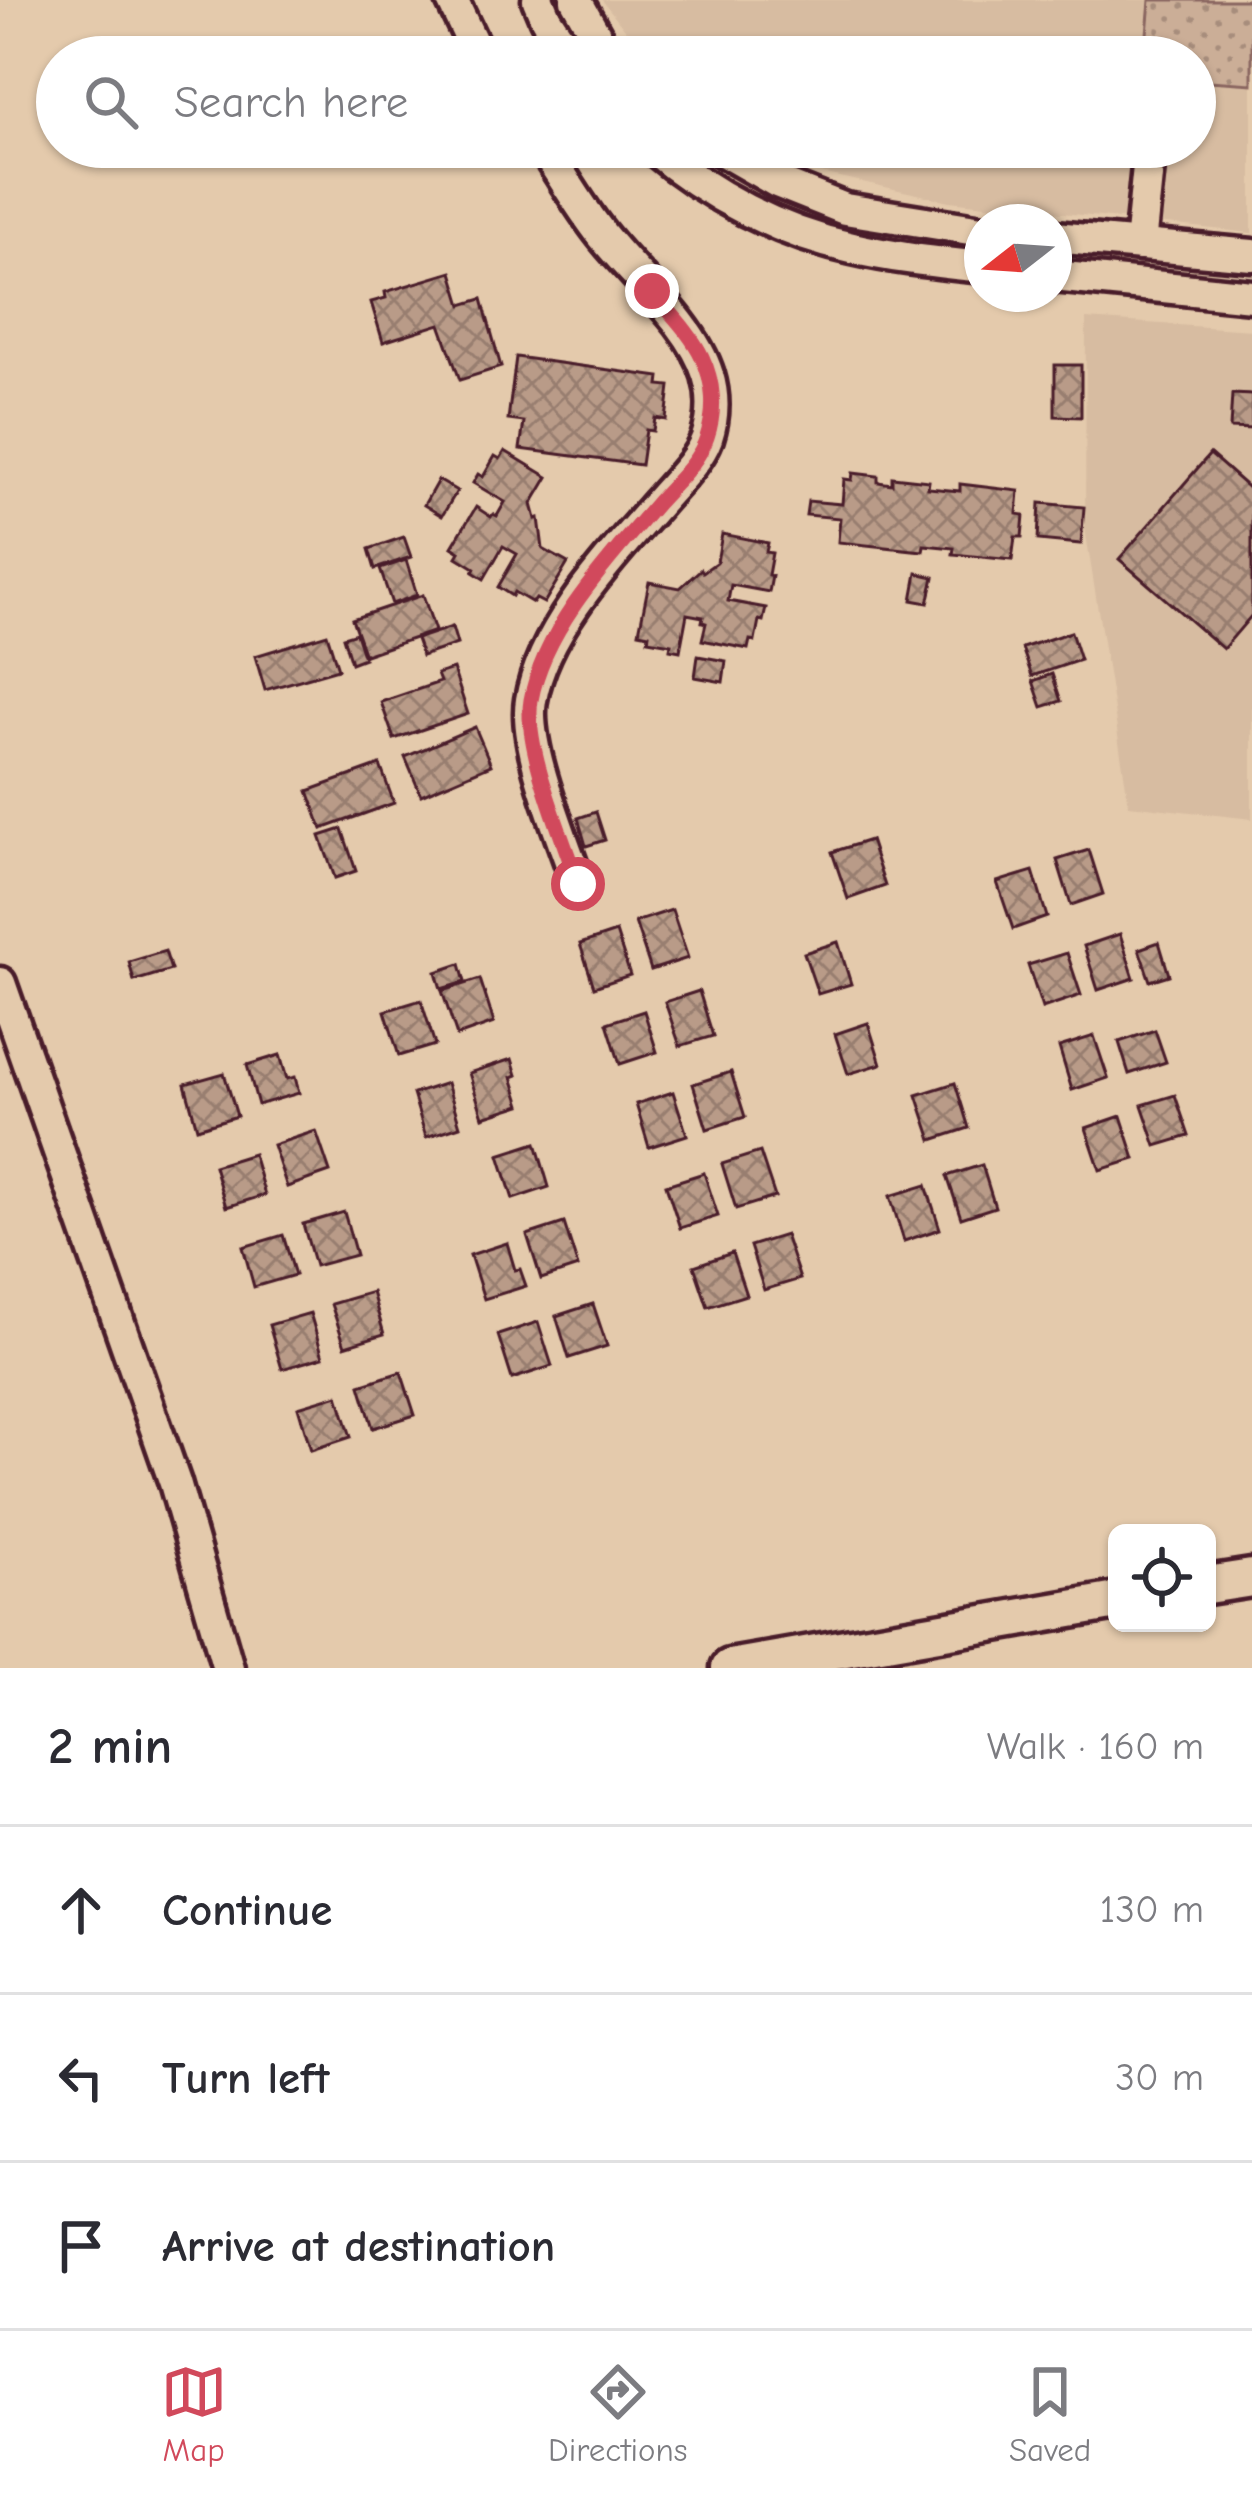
<!DOCTYPE html>
<html lang="en">
<head>
<meta charset="utf-8">
<style>
	body { margin:0; font-family:"Comic Neue",sans-serif; background:#f7f7f7; color:#2b2b33 }
	.controls { position:absolute; right:36px; bottom:36px; display:grid; overflow:hidden; border-radius:18px; box-shadow:0 3px 9px #0004 }
	.controls button { width:108px; height:108px; display:grid; place-items:center; padding:0; border:0; border-bottom:3px solid #e1e1e2; background:#fff; color:#2b2b33; font:60px sans-serif }
	.compass { position:absolute; left:964px; top:204px; width:108px; height:108px; border-radius:50%; background:#fff; box-shadow:0 3px 9px #0004; rotate:253deg }
	.stop { position:absolute; width:36px; height:36px; margin:-27px; border:9px solid #d1495b; border-radius:50%; background:#fff }
	.stop.end { background:#d1495b; border-color:#fff; box-shadow:0 3px 12px #0008 }
	.list { margin:0; padding:0; list-style:none }
	h2 { display:flex; justify-content:space-between; align-items:center; height:156px; margin:0; padding:0 48px; font-size:51px }
	h2 small { font-size:39px; font-weight:400; color:#7c7c81 }
	.list li { display:grid; grid-template-columns:78px 1fr auto; gap:36px; align-items:center; box-sizing:border-box; height:168px; padding:0 48px; border-top:3px solid #e1e1e2 }
	.list b { display:block; font-size:45px; white-space:nowrap }
	.list em { font-size:39px; font-style:normal; color:#7c7c81 }
	.icon { flex:none; width:66px; height:66px; fill:none; stroke:currentColor; stroke-width:2; stroke-linecap:round; stroke-linejoin:round }
	.map { position:relative; flex:none; width:1252px; height:1668px; overflow:hidden }
	.search { position:absolute; background:#fff; box-shadow:0 3px 9px #0004; left:36px; right:36px; top:36px; height:132px; display:flex; align-items:center; gap:30px; box-sizing:border-box; padding:0 42px; border-radius:66px; color:#7c7c81; font-size:45px }
	.sheet { height:660px; background:#fff }
	nav { display:flex; justify-content:space-around; align-items:center; box-sizing:border-box; height:168px; border-top:3px solid #e1e1e2; background:#fff; font-size:33px; color:#7c7c81 }
	nav a { display:grid; justify-items:center; gap:6px }
	nav .on { color:#d1495b }
	.map>svg:first-child { display:block }
</style>
</head>
<body>
<div class="map">
<svg width="1252" height="1668" viewBox="0 0 1252 1668">
	<defs>
		<pattern id="grass-dots" width="8" height="8" patternUnits="userSpaceOnUse" patternTransform="scale(3)"><rect width="8" height="8" fill="#cbae97"/><path d="M2 2h.1M6 6h.1" fill="none" stroke="#a78d7b" stroke-width="1.8" stroke-linecap="round"/></pattern>
		<pattern id="building-cross-hatch" width="8" height="8" patternUnits="userSpaceOnUse" patternTransform="scale(3)"><rect width="8" height="8" fill="#b99b88"/><path d="M0 0l8 8M0 8l8-8" fill="none" stroke="#987e6f"/></pattern>
	</defs>
	<rect width="100%" height="100%" fill="#e4caac"/>
	<filter id="ink" filterUnits="userSpaceOnUse"><feTurbulence type="fractalNoise" baseFrequency=".00833" numOctaves="2"/><feDisplacementMap in="SourceGraphic" scale="24" xChannelSelector="R" yChannelSelector="G"/><feConvolveMatrix kernelMatrix="1 2 1 2 8 2 1 2 1" color-interpolation-filters="sRGB"/></filter>
	<g filter="url(#ink)">
		<g fill="#d7bca1">
			<polygon points="602,0 1252,0 1252,233 949,201 812,171 758,147 1195,147 1195,57 647,57"/>
			<polygon points="1086,319 1252,330 1252,819 1129,805 1085,528"/>
		</g>
		<polygon fill="url(#grass-dots)" stroke="#8a6661" stroke-width="3" points="1150,0 1252,0 1252,84 1195,80 1195,57 1145,57"/>
		<g fill="url(#building-cross-hatch)" stroke="#4a1f2b" stroke-width="3">
			<polygon points="452,272 462,305 482,299 501,367 460,380 440,324 383,342 371,302 386,298 385,292"/>
			<polygon points="516,357 660,377 659,385 670,386 666,420 655,418 653,431 646,430 641,465 520,449 524,422 508,420"/>
			<polygon points="1055,365 1081,365 1081,417 1055,416"/>
			<polygon points="1232,394 1252,395 1252,429 1230,428"/>
			<polygon points="505,451 548,477 532,504 536,519 539,518 543,549 568,563 544,603 536,599 533,603 514,592 512,596 498,587 517,554 503,546 484,579 473,572 475,568 457,557 460,552 452,547 476,507 491,517 493,514 497,516 505,502 473,483 478,474 483,477 495,456 500,459"/>
			<polygon points="1210,454 1252,491 1252,615 1223,649 1119,559"/>
			<polygon points="853,473 878,476 878,482 892,484 892,477 929,481 928,488 960,491 960,484 1019,491 1017,514 1024,515 1022,537 1015,537 1012,560 953,554 954,548 924,545 923,551 838,542 840,518 806,515 808,501 842,504 844,479 852,480"/>
			<polygon points="438,480 457,491 442,516 424,505"/>
			<polygon points="1040,503 1084,507 1081,544 1038,540"/>
			<polygon points="722,534 768,543 766,552 772,553 768,575 772,576 769,592 731,585 728,601 766,608 763,621 759,620 755,641 750,640 748,649 702,640 706,623 702,622 703,617 687,614 680,651 670,649 671,644 648,640 649,634 639,632 649,582 680,588 701,569 703,572 717,562"/>
			<polygon points="404,537 411,557 375,569 369,549"/>
			<polygon points="406,560 417,595 392,604 380,569"/>
			<polygon points="917,573 934,577 928,603 912,600"/>
			<polygon points="423,595 435,631 365,655 352,619"/>
			<polygon points="452,627 457,644 422,656 416,639"/>
			<polygon points="1071,632 1080,660 1032,676 1022,648"/>
			<polygon points="356,633 364,658 351,663 343,637"/>
			<polygon points="327,634 338,669 265,690 255,656"/>
			<polygon points="698,656 726,661 723,682 695,677"/>
			<polygon points="453,669 468,714 394,739 381,702 440,682 437,674"/>
			<polygon points="1052,674 1061,701 1042,707 1033,681"/>
			<polygon points="475,727 491,765 421,795 405,757"/>
			<polygon points="380,765 394,803 322,829 308,791"/>
			<polygon points="596,812 605,840 586,846 578,818"/>
			<polygon points="342,829 356,871 335,878 320,836"/>
			<polygon points="870,840 885,886 848,899 832,852"/>
			<polygon points="1089,850 1103,894 1071,905 1057,860"/>
			<polygon points="1033,871 1047,917 1013,929 997,882"/>
			<polygon points="672,910 688,958 651,970 635,922"/>
			<polygon points="616,932 630,975 594,987 580,944"/>
			<polygon points="1120,934 1134,978 1098,990 1084,946"/>
			<polygon points="838,942 851,984 818,994 804,953"/>
			<polygon points="1159,942 1169,975 1150,981 1139,949"/>
			<polygon points="165,951 171,970 134,981 129,962"/>
			<polygon points="1067,953 1081,995 1042,1008 1028,965"/>
			<polygon points="460,964 465,982 441,989 436,972"/>
			<polygon points="480,979 494,1023 457,1036 442,991"/>
			<polygon points="699,991 713,1036 680,1046 665,1002"/>
			<polygon points="421,1000 435,1045 399,1056 385,1011"/>
			<polygon points="644,1011 657,1052 620,1064 607,1023"/>
			<polygon points="868,1023 881,1064 848,1074 835,1034"/>
			<polygon points="1155,1030 1166,1062 1129,1074 1119,1042"/>
			<polygon points="1094,1036 1108,1078 1072,1090 1059,1047"/>
			<polygon points="280,1055 287,1079 295,1077 299,1093 258,1105 247,1065"/>
			<polygon points="512,1059 517,1075 512,1077 521,1105 483,1117 469,1073"/>
			<polygon points="731,1072 745,1117 707,1129 693,1084"/>
			<polygon points="224,1073 237,1116 197,1128 185,1084"/>
			<polygon points="447,1083 460,1126 426,1137 413,1094"/>
			<polygon points="955,1083 969,1128 932,1140 917,1095"/>
			<polygon points="673,1092 687,1135 649,1147 636,1104"/>
			<polygon points="1175,1095 1189,1136 1156,1146 1142,1105"/>
			<polygon points="1121,1116 1135,1159 1100,1170 1086,1128"/>
			<polygon points="316,1131 330,1172 287,1187 273,1145"/>
			<polygon points="536,1143 549,1187 513,1199 499,1155"/>
			<polygon points="760,1152 775,1197 736,1209 722,1164"/>
			<polygon points="253,1154 265,1195 226,1207 214,1166"/>
			<polygon points="982,1165 995,1207 961,1218 947,1176"/>
			<polygon points="704,1173 718,1216 680,1228 666,1185"/>
			<polygon points="926,1185 940,1229 904,1241 890,1196"/>
			<polygon points="344,1212 356,1255 315,1266 303,1224"/>
			<polygon points="564,1223 578,1267 541,1279 527,1235"/>
			<polygon points="283,1235 295,1275 254,1287 243,1247"/>
			<polygon points="785,1235 800,1279 764,1290 750,1246"/>
			<polygon points="507,1243 515,1270 520,1269 526,1286 484,1299 470,1255"/>
			<polygon points="732,1253 746,1295 708,1307 694,1266"/>
			<polygon points="372,1292 384,1334 345,1346 331,1304"/>
			<polygon points="593,1304 607,1346 569,1358 556,1316"/>
			<polygon points="310,1313 323,1357 282,1369 269,1325"/>
			<polygon points="538,1322 552,1366 512,1379 498,1335"/>
			<polygon points="401,1372 415,1415 373,1428 360,1385"/>
			<polygon points="338,1395 351,1437 311,1450 298,1407"/>
		</g>
		<g fill="none" stroke-linecap="round" stroke-linejoin="round">
			<g stroke="#4a1f2b" stroke-width="39">
				<g id="minor">
					<polyline points="452,0 472,42 482,57"/>
					<polyline points="538,0 546,19 571,57"/>
					<polyline points="576,0 600,43 613,57"/>
					<path d="M543 147C562 175 578 204 599 231 632 275 692 322 708 375 714 395 714 417 707 438 698 462 675 483 658 503 611 557 543 628 531 700 523 746 563 838 578 884"/>
					<path d="M652 147C708 195 779 232 852 248 895 258 938 262 982 267"/>
					<polyline points="716,147 777,182 845,209 982,231"/>
					<polyline points="1054,237 1252,255"/>
					<polyline points="1140,245 1150,147"/>
					<polyline points="1054,276 1252,296"/>
					<polyline points="0,983 175,1483 228,1668"/>
				</g>
			</g>
			<g stroke="#4a1f2b" stroke-width="45">
				<g id="major">
					<polyline points="1207,1585 1252,1578"/>
					<polyline points="730,1668 1117,1601"/>
				</g>
			</g>
			<use href="#minor" stroke="#e4caac" stroke-width="30"/>
			<use href="#major" stroke="#e4caac" stroke-width="36"/>
		</g>
	</g>
	<g fill="none" stroke-linecap="round" stroke-linejoin="round" filter="url(#ink)">
		<path stroke="#d1495b" stroke-width="15" d="M578 884C563 837 523 746 531 700 544 627 611 557 658 502 675 483 699 462 707 437 716 411 714 382 702 357 691 333 668 311 652 291"/>
	</g>
</svg>
<div class="controls">
<button><svg class="icon" aria-label="locate" viewBox="0 0 24 24"><circle cx="12" cy="12" r="6"/><path d="M12 2v4M12 18v4M2 12h4M18 12h4"/></svg></button>
</div>
<svg class="compass" viewBox="-18 -18 36 36"><path d="M0-13l5 13h-10z" fill="#e53935"/><path d="M0 13l5-13h-10z" fill="#7c7c81"/></svg>
<div class="stop" style="left:578px;top:884px"></div>
<div class="stop end" style="left:652px;top:291px"></div>
<div class="search"><svg class="icon" aria-label="search" viewBox="0 0 24 24"><circle cx="10" cy="10" r="6"/><path d="M15 15l6 6"/></svg>Search here</div>
</div>
<section class="sheet">
<h2>2 min<small>Walk · 160 m</small></h2>
<ul class="list">
<li><svg class="icon" aria-label="ahead" viewBox="0 0 24 24"><path d="M12 20V5M6 11l6-6 6 6"/></svg><div><b>Continue</b></div><em>130 m</em></li>
<li><svg class="icon" aria-label="left" viewBox="0 0 24 24"><path d="M17 20v-9H6M10 6l-5 5 5 5"/></svg><div><b>Turn left</b></div><em>30 m</em></li>
<li><svg class="icon" aria-label="arrive" viewBox="0 0 24 24"><path d="M6 21V4h12l-3 4 3 4H6"/></svg><div><b>Arrive at destination</b></div></li>
</ul>
</section>
<nav>
<a class="on"><svg class="icon" aria-label="map" viewBox="0 0 24 24"><path d="M3 6l6-2 6 2 6-2v14l-6 2-6-2-6 2zM9 4v14M15 6v14"/></svg>Map</a>
<a><svg class="icon" aria-label="directions" viewBox="0 0 24 24"><path d="M12 3l9 9-9 9-9-9zM9 14v-3h6M13 9l2 2-2 2"/></svg>Directions</a>
<a><svg class="icon" aria-label="saved" viewBox="0 0 24 24"><path d="M7 4h10v16l-5-4-5 4z"/></svg>Saved</a>
</nav>
</body>
</html>
